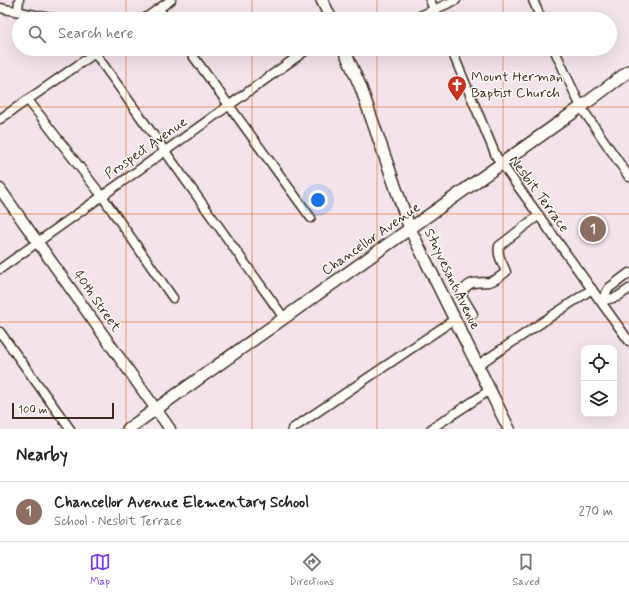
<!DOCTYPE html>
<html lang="en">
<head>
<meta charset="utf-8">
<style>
	body { margin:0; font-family:Mynerve,sans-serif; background:#f2f2f2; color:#222 }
	.controls { position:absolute; right:12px; bottom:12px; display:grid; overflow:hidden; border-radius:8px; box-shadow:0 4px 16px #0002 }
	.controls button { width:36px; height:36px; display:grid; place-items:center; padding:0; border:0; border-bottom:1px solid #e0e0e0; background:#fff; color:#222; font:20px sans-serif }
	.scale { position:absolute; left:12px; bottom:10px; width:102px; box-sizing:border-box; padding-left:4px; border:2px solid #3b2a1e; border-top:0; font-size:11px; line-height:14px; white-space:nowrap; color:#3b2a1e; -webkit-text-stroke:3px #fdfcf7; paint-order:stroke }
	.you { position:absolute; left:318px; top:200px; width:14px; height:14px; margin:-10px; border:3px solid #fff; border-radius:50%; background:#1a73e8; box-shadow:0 0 0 6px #1a73e833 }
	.badge { display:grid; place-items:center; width:26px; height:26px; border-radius:50%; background:#7c3aed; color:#fff; font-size:13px; font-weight:700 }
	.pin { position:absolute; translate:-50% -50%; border:2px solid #fff; box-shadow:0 1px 4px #0006 }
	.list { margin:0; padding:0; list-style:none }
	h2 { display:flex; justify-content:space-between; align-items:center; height:52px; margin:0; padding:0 16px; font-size:17px }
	h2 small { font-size:13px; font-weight:400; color:#767676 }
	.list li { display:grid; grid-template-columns:26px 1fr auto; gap:12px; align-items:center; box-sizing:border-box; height:60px; padding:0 16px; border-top:1px solid #e0e0e0 }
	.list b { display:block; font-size:15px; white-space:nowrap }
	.list p { margin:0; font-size:13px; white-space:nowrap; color:#767676 }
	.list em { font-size:13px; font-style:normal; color:#767676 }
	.icon { flex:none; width:22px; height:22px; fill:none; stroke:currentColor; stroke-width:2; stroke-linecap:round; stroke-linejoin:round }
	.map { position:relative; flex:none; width:629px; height:429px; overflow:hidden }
	.search { position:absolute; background:#fff; box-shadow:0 4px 16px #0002; left:12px; right:12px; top:12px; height:44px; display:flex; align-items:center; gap:10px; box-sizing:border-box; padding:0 14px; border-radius:22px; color:#767676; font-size:15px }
	.sheet { height:112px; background:#fff }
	nav { display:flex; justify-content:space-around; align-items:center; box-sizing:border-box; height:56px; border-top:1px solid #e0e0e0; background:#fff; font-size:11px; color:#767676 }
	nav a { display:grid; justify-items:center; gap:2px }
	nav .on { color:#7c3aed }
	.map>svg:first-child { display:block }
</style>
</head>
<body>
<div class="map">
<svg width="629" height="429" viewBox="0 0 629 429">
	<rect width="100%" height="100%" fill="#f3e4eb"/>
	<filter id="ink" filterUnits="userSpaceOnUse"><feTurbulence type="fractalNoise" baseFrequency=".025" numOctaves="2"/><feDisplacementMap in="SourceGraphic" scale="8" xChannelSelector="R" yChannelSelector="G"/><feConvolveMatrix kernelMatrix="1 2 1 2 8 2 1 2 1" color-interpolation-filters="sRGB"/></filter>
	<g filter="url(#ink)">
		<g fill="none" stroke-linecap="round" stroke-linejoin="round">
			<g stroke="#3b2a1e" stroke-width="11">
				<g id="minor">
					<polyline points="430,0 438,19"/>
					<polyline points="533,0 541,19"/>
					<polyline points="0,8 55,19"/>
					<polyline points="159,9 166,19"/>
					<polyline points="18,11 19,0"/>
					<polyline points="144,19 171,0"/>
					<polyline points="413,19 456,0"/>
					<polyline points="92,49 284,318"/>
					<polyline points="188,49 311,218"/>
					<polyline points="451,49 496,156 629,341"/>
					<polyline points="554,49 581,107 629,177"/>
					<polyline points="28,100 102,196 173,298"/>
					<polyline points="0,119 101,49"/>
					<polyline points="0,269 308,49"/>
					<polyline points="601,301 609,288 629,273"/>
					<polyline points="601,301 617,297 629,289"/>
					<path d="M473 314 461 294C469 280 475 283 489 282 495 281 501 276 506 272 503 263 497 257 499 246L539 215"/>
					<polyline points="0,332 70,429"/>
					<polyline points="478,365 592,289"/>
					<polyline points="292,429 455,319"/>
					<polyline points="431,429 490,390"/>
				</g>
			</g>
			<g stroke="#3b2a1e" stroke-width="13">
				<polyline id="tertiary" points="0,189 170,429"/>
			</g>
			<g stroke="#3b2a1e" stroke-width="14">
				<g id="secondary">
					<polyline points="322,0 331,19"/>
					<polyline points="344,49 361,88 410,229 509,429"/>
					<polyline points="128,429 581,107 629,71"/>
				</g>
			</g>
			<use href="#minor" stroke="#fdfcf7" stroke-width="8"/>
			<use href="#tertiary" stroke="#fdfcf7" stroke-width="10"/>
			<use href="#secondary" stroke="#fdfcf7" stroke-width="11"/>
		</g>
	</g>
	<path fill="none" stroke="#df570d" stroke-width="1" stroke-opacity="0.55" d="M126 0V19M252 0V19M377 0V19M503 0V19M126 49V429M252 49V429M377 49V429M503 49V429M0 107H629M0 214H629M0 322H629"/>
	<defs>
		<g id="church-pin" transform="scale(1)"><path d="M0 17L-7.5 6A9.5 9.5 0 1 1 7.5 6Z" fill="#c8321e" stroke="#fdfcf7"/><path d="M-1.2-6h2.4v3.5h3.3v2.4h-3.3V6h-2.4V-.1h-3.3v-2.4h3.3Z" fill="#fff"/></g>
	</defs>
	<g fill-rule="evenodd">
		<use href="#church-pin" x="457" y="85"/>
	</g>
	<g text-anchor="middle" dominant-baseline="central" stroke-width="3" stroke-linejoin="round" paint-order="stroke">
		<g font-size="14" fill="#3b2a1e" stroke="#fdfcf7" text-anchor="start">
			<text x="471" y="77">Mount Herman<tspan x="471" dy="16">Baptist Church</tspan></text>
		</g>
		<g font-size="14" fill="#3b2a1e" stroke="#fdfcf7">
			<text transform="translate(146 148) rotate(-35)">Prospect Avenue</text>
			<text transform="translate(539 194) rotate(54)">Nesbit Terrace</text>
			<text transform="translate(371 239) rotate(-35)">Chancellor Avenue</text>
			<text transform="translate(452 279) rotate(64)">Stuyvesant Avenue</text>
			<text transform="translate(97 301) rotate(55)">40th Street</text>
		</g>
	</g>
</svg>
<div class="controls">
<button><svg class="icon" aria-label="locate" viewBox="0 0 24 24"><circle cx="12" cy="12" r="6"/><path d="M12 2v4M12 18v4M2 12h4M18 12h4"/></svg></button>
<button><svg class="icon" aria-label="layers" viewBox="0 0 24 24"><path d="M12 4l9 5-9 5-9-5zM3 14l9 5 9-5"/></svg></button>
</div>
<div class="scale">100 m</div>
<div class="you"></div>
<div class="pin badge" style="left:593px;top:229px;background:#8d6e63">1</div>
<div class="search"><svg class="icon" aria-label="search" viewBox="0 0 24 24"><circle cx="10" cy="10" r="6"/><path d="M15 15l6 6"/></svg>Search here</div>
</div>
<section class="sheet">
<h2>Nearby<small></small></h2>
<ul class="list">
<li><span class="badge" style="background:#8d6e63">1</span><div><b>Chancellor Avenue Elementary School</b><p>School · Nesbit Terrace</p></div><em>270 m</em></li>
</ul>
</section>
<nav>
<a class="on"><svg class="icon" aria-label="map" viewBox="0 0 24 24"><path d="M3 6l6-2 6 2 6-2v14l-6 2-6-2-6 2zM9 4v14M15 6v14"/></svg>Map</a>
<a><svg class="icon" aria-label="directions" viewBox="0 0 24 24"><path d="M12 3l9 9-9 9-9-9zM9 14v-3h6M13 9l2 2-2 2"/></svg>Directions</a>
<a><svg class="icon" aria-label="saved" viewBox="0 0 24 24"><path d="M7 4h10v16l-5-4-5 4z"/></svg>Saved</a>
</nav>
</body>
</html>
